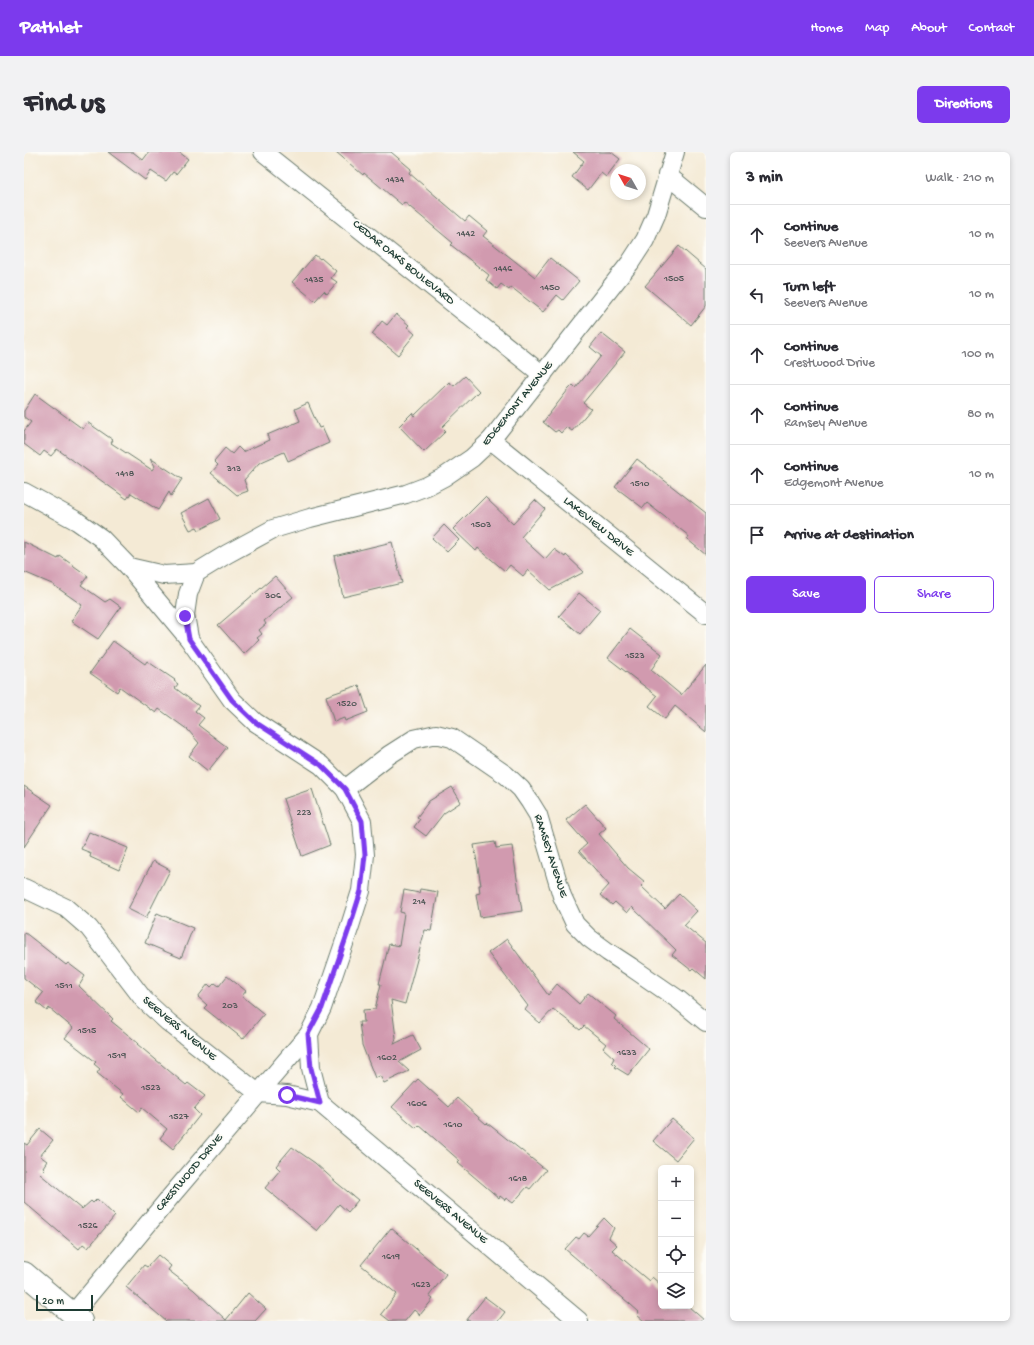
<!DOCTYPE html>
<html lang="en">
<head>
<meta charset="utf-8">
<style>
	body { margin:0; font-family:"Gochi Hand",sans-serif; background:#f2f2f3; color:#2b2b33 }
	.controls { position:absolute; right:12px; bottom:12px; display:grid; overflow:hidden; border-radius:6px; box-shadow:0 2px 6px #0003 }
	.controls button { width:36px; height:36px; display:grid; place-items:center; padding:0; border:0; border-bottom:1px solid #e1e1e2; background:#fff; color:#2b2b33; font:20px sans-serif }
	.compass { position:absolute; left:586px; top:12px; width:36px; height:36px; border-radius:50%; background:#fff; box-shadow:0 2px 6px #0003; rotate:309deg }
	.scale { position:absolute; left:12px; bottom:10px; width:57px; box-sizing:border-box; padding-left:4px; border:2px solid #1f3d34; border-top:0; font-size:11px; line-height:14px; white-space:nowrap; color:#1f3d34; -webkit-text-stroke:3px #fdfcf7; paint-order:stroke }
	.stop { position:absolute; width:12px; height:12px; margin:-9px; border:3px solid #7c3aed; border-radius:50%; background:#fff }
	.stop.end { background:#7c3aed; border-color:#fff; box-shadow:0 1px 4px #0008 }
	.list { margin:0; padding:0; list-style:none }
	h2 { display:flex; justify-content:space-between; align-items:center; height:52px; margin:0; padding:0 16px; font-size:17px }
	h2 small { font-size:13px; font-weight:400; color:#7c7c81 }
	.list li { display:grid; grid-template-columns:26px 1fr auto; gap:12px; align-items:center; box-sizing:border-box; height:60px; padding:0 16px; border-top:1px solid #e1e1e2 }
	.list b { display:block; font-size:15px; white-space:nowrap }
	.list p { margin:0; font-size:13px; white-space:nowrap; color:#7c7c81 }
	.list em { font-size:13px; font-style:normal; color:#7c7c81 }
	.actions { display:flex; gap:8px; padding:12px 16px }
	.actions a { flex:1; padding:9px 0; border:1px solid #7c3aed; border-radius:6px; text-align:center; font-size:14px; color:#7c3aed }
	.actions .main { background:#7c3aed; color:#fff }
	.icon { flex:none; width:22px; height:22px; fill:none; stroke:currentColor; stroke-width:2; stroke-linecap:round; stroke-linejoin:round }
	.map { position:relative; flex:none; width:682px; height:1169px; overflow:hidden; border-radius:6px }
	header { display:flex; align-items:center; gap:24px; box-sizing:border-box; height:56px; padding:0 20px; background:#7c3aed; color:#fff }
	header strong { font-size:19px }
	nav { display:flex; gap:22px; margin-inline-start:auto; font-size:14px }
	.intro { display:flex; align-items:center; justify-content:space-between; box-sizing:border-box; height:96px; padding:0 24px }
	h1 { margin:0; font-size:28px }
	.button { padding:10px 18px; border-radius:6px; background:#7c3aed; color:#fff; font-size:14px; font-weight:700 }
	main { display:flex; gap:24px; padding:0 24px }
	aside { flex:1; background:#fff; border-radius:6px; box-shadow:0 2px 6px #0003 }
	.map>svg:first-child { display:block }
</style>
</head>
<body>
<header>
<strong>Pathlet</strong>
<nav><a>Home</a><a>Map</a><a>About</a><a>Contact</a></nav>
</header>
<div class="intro"><h1>Find us</h1><a class="button">Directions</a></div>
<main>
<div class="map">
<svg width="682" height="1169" viewBox="0 0 682 1169">
	<rect width="100%" height="100%" fill="#fdfcf7"/>
	<filter id="ink" filterUnits="userSpaceOnUse"><feTurbulence type="fractalNoise" baseFrequency=".025" numOctaves="2"/><feDisplacementMap in="SourceGraphic" scale="8" xChannelSelector="R" yChannelSelector="G"/><feConvolveMatrix kernelMatrix="1 2 1 2 8 2 1 2 1" color-interpolation-filters="sRGB"/></filter>
	<filter id="wash" filterUnits="userSpaceOnUse"><feTurbulence type="fractalNoise" baseFrequency=".012" numOctaves="4" result="noise"/><feDisplacementMap in="SourceGraphic" scale="16" xChannelSelector="R" yChannelSelector="G"/><feGaussianBlur stdDeviation="0.9" result="paint"/><feColorMatrix in="noise" values="0 0 0 0 0 0 0 0 0 0 0 0 0 0 0 0 0 1.4 0 .05"/><feComposite in="paint" operator="in"/></filter>
	<g filter="url(#wash)">
		<rect width="100%" height="100%" fill="#f4ead5"/>
		<g id="blocks">
			<g fill="#d19aaf">
				<polygon points="84,0 109,0 119,8 125,0 155,0 164,7 152,22 149,20 142,29 127,19 121,28"/>
				<polygon points="312,0 367,0 387,17 385,21 441,69 445,64 463,79 459,84 511,125 526,106 555,129 539,148 533,143 519,160 487,135 485,138 477,132 473,137 462,128 465,123 427,93 429,91 380,50 378,53 340,21 339,23"/>
				<polygon points="549,0 587,0 596,7 582,25 577,21 564,38 548,25 560,9"/>
				<polygon points="655,94 682,117 682,154 667,173 621,134"/>
				<polygon points="291,103 296,107 297,106 312,119 307,126 313,130 303,142 300,139 291,149 268,130"/>
				<polygon points="372,162 385,173 383,175 391,182 374,203 348,182 358,169 363,173"/>
				<polygon points="577,181 601,200 559,251 567,257 548,279 542,275 537,281 534,278 531,280 519,270 544,238 549,233 552,236 577,204 566,195"/>
				<polygon points="441,224 455,239 418,275 422,279 400,300 375,274 388,261 390,264 425,230 430,234"/>
				<polygon points="11,242 59,277 63,270 89,288 87,291 128,318 131,314 126,306 158,327 147,344 145,340 134,358 107,341 103,347 33,297 27,304 20,299 16,304 0,292 0,279 7,270 0,265 0,259"/>
				<polygon points="284,251 295,276 298,275 305,291 264,309 260,300 235,311 220,328 224,339 213,343 187,321 194,313 190,309 201,296 208,302 214,295 219,300 245,288 243,283 276,269 271,257"/>
				<polygon points="613,307 682,361 682,403 663,387 665,384 623,351 619,356 591,335"/>
				<polygon points="461,345 489,372 511,348 521,357 497,385 521,407 530,397 541,405 542,403 560,420 526,438 504,418 499,424 486,413 481,419 454,396 452,399 429,377"/>
				<polygon points="185,346 196,367 175,378 173,375 166,378 157,361"/>
				<polygon points="420,373 435,388 423,400 408,386"/>
				<polygon points="0,390 34,407 36,404 64,424 57,433 81,450 86,447 97,455 74,487 47,469 58,453 28,432 0,420"/>
				<polygon points="368,390 378,431 319,445 310,404"/>
				<polygon points="251,424 269,445 240,469 242,472 235,478 238,482 233,486 235,488 220,502 194,473"/>
				<polygon points="555,441 576,458 556,482 535,464"/>
				<polygon points="606,477 638,502 627,518 657,543 682,513 682,580 651,554 641,567 625,554 633,544 584,506"/>
				<polygon points="89,489 121,512 123,509 151,528 150,529 154,532 151,536 175,554 171,559 180,566 174,573 203,595 184,619 165,604 175,591 164,578 135,557 132,561 96,535 93,540 66,521"/>
				<polygon points="335,533 344,560 321,569 320,566 310,570 302,544"/>
				<polygon points="0,634 28,653 0,695"/>
				<polygon points="428,635 437,650 420,661 402,684 390,675 396,667 393,665 405,649"/>
				<polygon points="288,637 306,693 278,704 259,647"/>
				<polygon points="561,652 582,676 575,682 604,716 621,730 617,734 641,757 655,742 673,759 660,773 682,791 682,827 669,816 667,818 648,803 652,798 608,755 603,761 591,750 588,753 576,743 585,733 555,699 563,692 542,668"/>
				<polygon points="65,680 104,696 95,718 66,705 67,701 57,697"/>
				<polygon points="471,690 472,696 488,694 498,759 456,765 452,742 456,741 455,733 457,733 450,693"/>
				<polygon points="129,709 146,718 122,766 104,757"/>
				<polygon points="396,737 414,740 407,779 401,778 381,852 367,848 372,886 370,892 389,883 397,898 375,910 385,919 360,931 356,924 351,926 338,893 335,870 340,870 339,858 351,857 357,832 355,832 365,792 375,794 380,761 376,760 380,738 395,741"/>
				<polygon points="133,761 169,776 157,806 121,791"/>
				<polygon points="0,780 42,813 44,811 61,824 55,834 89,867 87,869 114,891 113,892 162,933 164,931 181,944 170,957 176,963 149,997 136,986 143,977 118,956 115,960 97,945 99,942 73,921 76,917 70,912 72,910 41,886 49,876 25,856 23,859 12,850 19,841 0,826"/>
				<polygon points="483,787 524,843 533,832 555,852 564,841 592,864 590,867 625,897 604,923 591,915 592,914 588,910 590,906 579,896 582,892 560,874 556,878 529,857 516,871 501,858 504,854 464,801"/>
				<polygon points="203,824 222,839 218,844 240,862 219,887 180,856 183,853 174,845 184,832 187,835 191,831 195,834"/>
				<polygon points="394,927 425,955 433,946 462,972 463,971 522,1018 506,1037 503,1035 489,1051 482,1046 481,1048 476,1044 475,1046 434,1011 436,1009 395,973 392,976 368,955"/>
				<polygon points="648,967 670,986 652,1008 629,989"/>
				<polygon points="16,977 29,988 16,1004 23,1009 19,1015 21,1017 16,1022 58,1057 67,1049 69,1051 73,1047 91,1064 64,1096 59,1092 55,1097 0,1050 0,991 3,993"/>
				<polygon points="268,995 291,1011 313,1031 334,1048 324,1060 315,1052 293,1079 241,1036 256,1018 252,1014"/>
				<polygon points="580,1066 590,1076 585,1086 593,1093 588,1098 625,1129 628,1125 637,1133 637,1154 664,1154 681,1169 620,1169 613,1163 615,1160 606,1152 541,1097 552,1085 555,1087 560,1081 564,1084"/>
				<polygon points="367,1076 422,1122 405,1144 409,1147 396,1163 390,1158 381,1169 366,1169 357,1162 373,1142 337,1113"/>
				<polygon points="134,1103 147,1114 144,1118 170,1138 202,1168 224,1141 242,1157 231,1169 142,1169 102,1135 120,1113 123,1115"/>
				<polygon points="461,1145 481,1160 474,1169 442,1169"/>
			</g>
		</g>
	</g>
	<g filter="url(#ink)">
		<use href="#blocks" fill-opacity="0" stroke="#6a7a6c" stroke-width="1"/>
		<g fill="none" stroke-linecap="round" stroke-linejoin="round">
			<g stroke="#6a7a6c" stroke-width="20">
				<g id="street">
					<polyline points="239,0 519,223"/>
					<polyline points="643,23 682,55"/>
					<polyline points="467,288 682,462"/>
					<polyline points="0,340 53,369 77,386 105,415 165,487 208,548 231,570 297,613 321,637 338,669 341,703 337,739 326,774 298,856 285,882 147,1044 49,1162"/>
					<polyline points="105,415 140,423 172,421 203,402 249,377 286,366 382,342 403,334 420,325 448,306 467,288 606,111 621,88 632,63 651,0"/>
					<polyline points="165,486 161,463 164,442 172,421"/>
					<polyline points="321,637 365,603 390,587 412,582 428,586 482,623 497,637 506,650 514,663 538,744 551,772 565,786 584,800 607,815 655,848 682,870"/>
					<polyline points="0,736 42,756 65,776 120,848 144,870 234,941 263,943 296,951 555,1169"/>
					<polyline points="285,882 287,916 296,951"/>
				</g>
			</g>
			<g stroke="#6a7a6c" stroke-width="24">
				<polyline id="secondary" points="0,1121 57,1169"/>
			</g>
			<use href="#street" stroke="#fff" stroke-width="18"/>
			<use href="#secondary" stroke="#fff" stroke-width="22"/>
		</g>
	</g>
	<g fill="none" stroke-linecap="round" stroke-linejoin="round" filter="url(#ink)">
		<polyline stroke="#7c3aed" stroke-width="5" points="161,464 165,487 208,548 231,570 297,613 321,637 338,669 341,703 337,739 326,774 298,856 284,882 287,916 296,951 263,943"/>
	</g>
	<g text-anchor="middle" dominant-baseline="central" stroke-width="3.5" stroke-linejoin="round" paint-order="stroke">
		<g font-size="10" fill="#4c5453">
			<text x="371" y="28">1434</text>
			<text x="442" y="82">1442</text>
			<text x="479" y="117">1446</text>
			<text x="650" y="127">1505</text>
			<text x="290" y="128">1435</text>
			<text x="526" y="136">1450</text>
			<text x="210" y="317">313</text>
			<text x="101" y="322">1418</text>
			<text x="616" y="332">1510</text>
			<text x="457" y="373">1503</text>
			<text x="249" y="444">306</text>
			<text x="611" y="504">1523</text>
			<text x="323" y="552">1520</text>
			<text x="280" y="661">223</text>
			<text x="395" y="750">214</text>
			<text x="40" y="834">1511</text>
			<text x="206" y="854">203</text>
			<text x="63" y="879">1515</text>
			<text x="603" y="901">1633</text>
			<text x="93" y="904">1519</text>
			<text x="363" y="906">1602</text>
			<text x="127" y="936">1523</text>
			<text x="393" y="952">1606</text>
			<text x="155" y="965">1527</text>
			<text x="429" y="973">1610</text>
			<text x="494" y="1027">1618</text>
			<text x="64" y="1074">1526</text>
			<text x="367" y="1105">1619</text>
			<text x="397" y="1133">1623</text>
		</g>
		<g font-size="12" fill="#1f3d34" stroke="#fdfcf7">
			<text transform="translate(379 111) rotate(39)">CEDAR OAKS BOULEVARD</text>
			<text transform="translate(494 252) rotate(-51)">EDGEMONT AVENUE</text>
			<text transform="translate(574 375) rotate(39)">LAKEVIEW DRIVE</text>
			<text transform="translate(526 704) rotate(72)">RAMSEY AVENUE</text>
			<text transform="translate(155 877) rotate(40)">SEEVERS AVENUE</text>
			<text transform="translate(166 1021) rotate(-50)">CRESTWOOD DRIVE</text>
			<text transform="translate(426 1060) rotate(40)">SEEVERS AVENUE</text>
		</g>
	</g>
</svg>
<div class="controls">
<button>+</button>
<button>−</button>
<button><svg class="icon" aria-label="locate" viewBox="0 0 24 24"><circle cx="12" cy="12" r="6"/><path d="M12 2v4M12 18v4M2 12h4M18 12h4"/></svg></button>
<button><svg class="icon" aria-label="layers" viewBox="0 0 24 24"><path d="M12 4l9 5-9 5-9-5zM3 14l9 5 9-5"/></svg></button>
</div>
<svg class="compass" viewBox="-18 -18 36 36"><path d="M0-13l5 13h-10z" fill="#e53935"/><path d="M0 13l5-13h-10z" fill="#7c7c81"/></svg>
<div class="scale">20 m</div>
<div class="stop" style="left:263px;top:943px"></div>
<div class="stop end" style="left:161px;top:464px"></div>
</div>
<aside>
<h2>3 min<small>Walk · 210 m</small></h2>
<ul class="list">
<li><svg class="icon" aria-label="ahead" viewBox="0 0 24 24"><path d="M12 20V5M6 11l6-6 6 6"/></svg><div><b>Continue</b><p>Seevers Avenue</p></div><em>10 m</em></li>
<li><svg class="icon" aria-label="left" viewBox="0 0 24 24"><path d="M17 20v-9H6M10 6l-5 5 5 5"/></svg><div><b>Turn left</b><p>Seevers Avenue</p></div><em>10 m</em></li>
<li><svg class="icon" aria-label="ahead" viewBox="0 0 24 24"><path d="M12 20V5M6 11l6-6 6 6"/></svg><div><b>Continue</b><p>Crestwood Drive</p></div><em>100 m</em></li>
<li><svg class="icon" aria-label="ahead" viewBox="0 0 24 24"><path d="M12 20V5M6 11l6-6 6 6"/></svg><div><b>Continue</b><p>Ramsey Avenue</p></div><em>80 m</em></li>
<li><svg class="icon" aria-label="ahead" viewBox="0 0 24 24"><path d="M12 20V5M6 11l6-6 6 6"/></svg><div><b>Continue</b><p>Edgemont Avenue</p></div><em>10 m</em></li>
<li><svg class="icon" aria-label="arrive" viewBox="0 0 24 24"><path d="M6 21V4h12l-3 4 3 4H6"/></svg><div><b>Arrive at destination</b></div></li>
</ul>
<div class="actions"><a class="main">Save</a><a>Share</a></div>
</aside>
</main>
</body>
</html>
